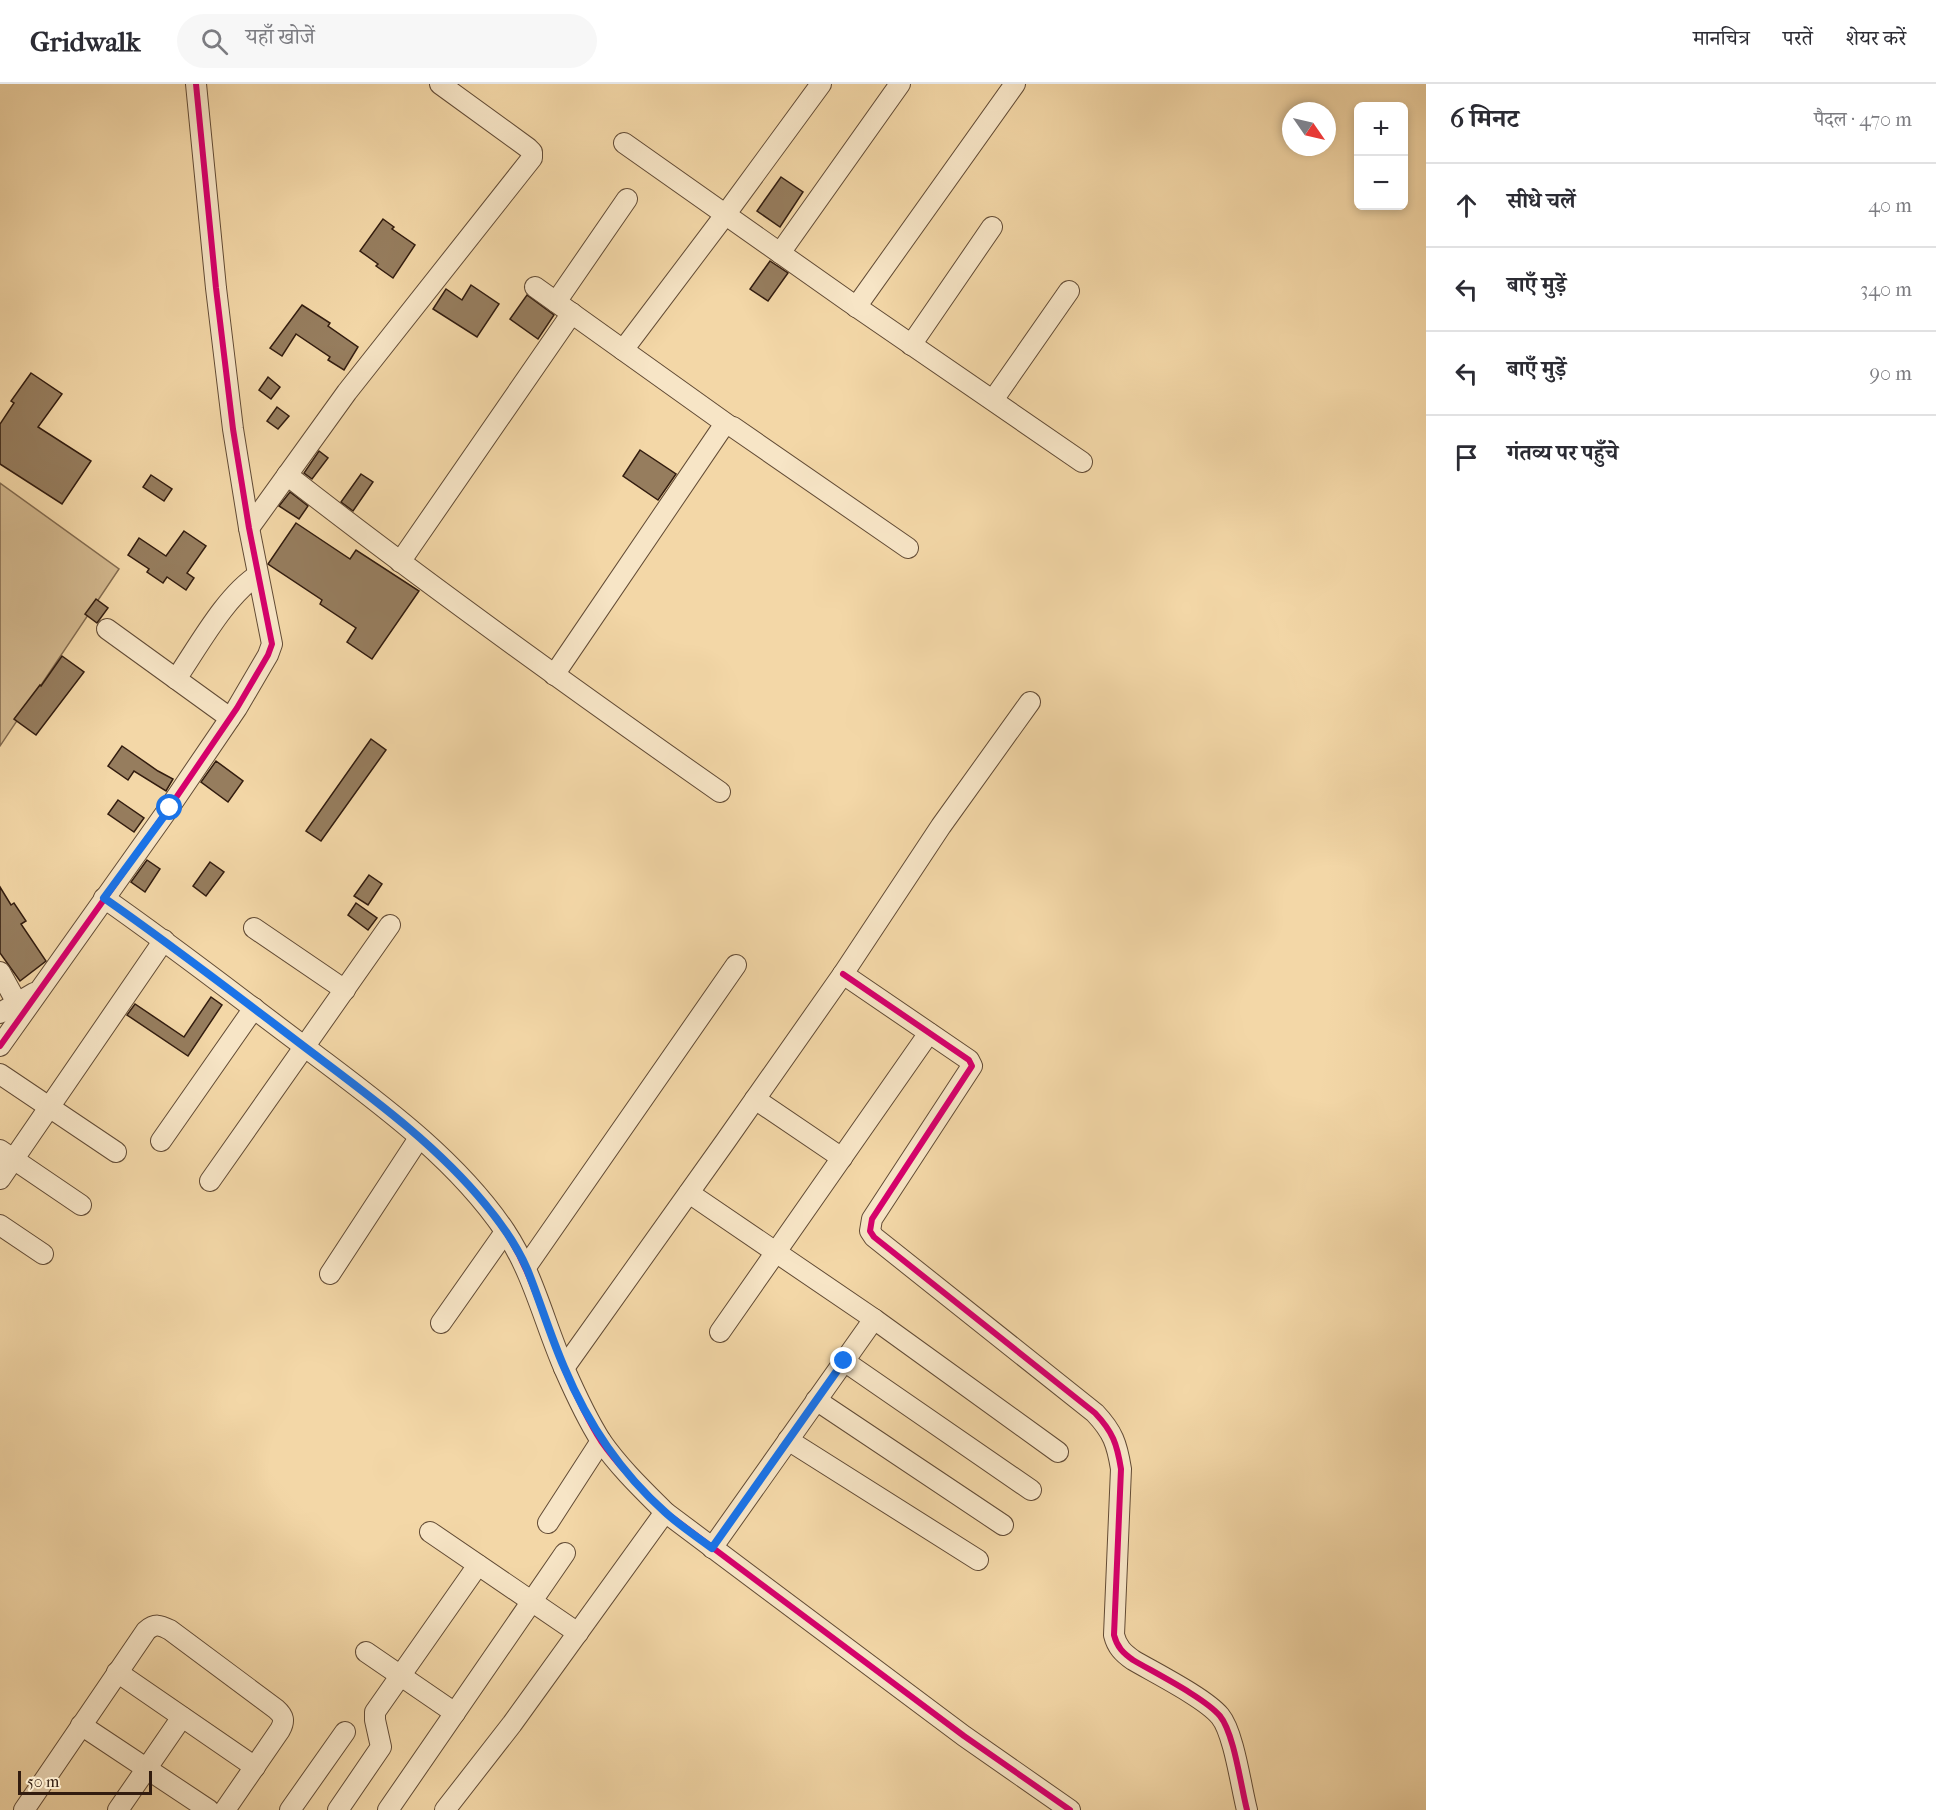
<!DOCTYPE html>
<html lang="hi">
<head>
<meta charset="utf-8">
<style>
	body { margin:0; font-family:"IM FELL French Canon","Noto Serif Devanagari",serif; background:#f7f7f7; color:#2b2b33 }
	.controls { position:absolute; right:18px; top:18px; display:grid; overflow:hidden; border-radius:9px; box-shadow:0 3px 9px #0003 }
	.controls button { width:54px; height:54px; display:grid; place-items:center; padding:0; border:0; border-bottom:2px solid #e1e1e2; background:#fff; color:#2b2b33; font:30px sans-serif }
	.compass { position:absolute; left:1282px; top:18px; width:54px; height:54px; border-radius:50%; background:#fff; box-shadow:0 3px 9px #0003; rotate:124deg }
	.scale { position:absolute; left:18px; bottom:15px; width:134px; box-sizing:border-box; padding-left:6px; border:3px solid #321c0f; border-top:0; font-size:16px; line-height:21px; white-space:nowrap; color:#321c0f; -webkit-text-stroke:4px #f7e5c6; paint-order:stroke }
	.stop { position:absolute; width:18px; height:18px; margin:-14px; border:4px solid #1a73e8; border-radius:50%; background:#fff }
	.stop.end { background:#1a73e8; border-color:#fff; box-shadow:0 2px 6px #0008 }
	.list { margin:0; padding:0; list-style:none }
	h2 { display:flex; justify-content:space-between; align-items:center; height:78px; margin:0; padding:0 24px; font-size:26px }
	h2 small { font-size:20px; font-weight:400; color:#7c7c81 }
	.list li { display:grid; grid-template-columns:39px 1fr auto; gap:18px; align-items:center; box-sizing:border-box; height:84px; padding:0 24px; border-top:2px solid #e1e1e2 }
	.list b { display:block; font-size:22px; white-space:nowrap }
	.list em { font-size:20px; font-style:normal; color:#7c7c81 }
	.icon { flex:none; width:33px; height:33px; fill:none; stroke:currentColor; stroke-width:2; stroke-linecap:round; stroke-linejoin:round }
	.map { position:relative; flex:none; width:1426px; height:1726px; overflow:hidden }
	header { display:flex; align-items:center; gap:36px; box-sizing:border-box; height:84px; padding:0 30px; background:#fff; border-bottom:2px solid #e1e1e2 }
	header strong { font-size:28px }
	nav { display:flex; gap:33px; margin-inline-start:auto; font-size:21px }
	.search { width:420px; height:54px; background:#f7f7f7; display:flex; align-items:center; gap:15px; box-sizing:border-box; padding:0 21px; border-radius:33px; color:#7c7c81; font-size:22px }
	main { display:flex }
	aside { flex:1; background:#fff }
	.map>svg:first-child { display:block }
</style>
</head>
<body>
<header>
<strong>Gridwalk</strong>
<div class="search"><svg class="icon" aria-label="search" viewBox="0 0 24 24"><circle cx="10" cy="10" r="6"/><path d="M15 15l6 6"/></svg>यहाँ खोजें</div>
<nav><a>मानचित्र</a><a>परतें</a><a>शेयर करें</a></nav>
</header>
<main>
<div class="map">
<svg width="1426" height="1726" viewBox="0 0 1426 1726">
	<rect width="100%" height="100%" fill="#f3d7a7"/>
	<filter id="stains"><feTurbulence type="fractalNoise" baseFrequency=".00333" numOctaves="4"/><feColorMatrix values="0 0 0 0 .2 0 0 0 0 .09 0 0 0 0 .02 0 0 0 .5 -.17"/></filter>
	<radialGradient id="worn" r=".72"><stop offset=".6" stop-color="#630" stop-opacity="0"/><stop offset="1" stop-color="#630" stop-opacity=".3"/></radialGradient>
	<polygon fill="#d2b78d" stroke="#826a4e" stroke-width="1.5" points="0,399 119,485 0,662"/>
	<g fill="#967d5e" stroke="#321c0f" stroke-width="1.5">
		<polygon points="781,93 803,108 780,143 757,127"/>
		<polygon points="383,135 394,143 392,145 415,161 393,194 376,182 378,180 360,167"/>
		<polygon points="770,177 788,189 768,217 750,205"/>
		<polygon points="471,201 499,220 477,253 433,225 446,205 462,216"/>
		<polygon points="527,211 554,231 538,255 510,235"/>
		<polygon points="302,221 330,239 328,242 358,263 344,286 328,276 330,273 296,250 282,272 270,264"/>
		<polygon points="31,289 62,310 38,343 91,377 62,420 0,380 0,340 14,319 11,317"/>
		<polygon points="268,293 280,303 271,315 259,306"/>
		<polygon points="277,323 289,332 278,345 267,337"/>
		<polygon points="640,366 676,390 658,416 623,392"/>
		<polygon points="319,367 328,374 312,395 304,389"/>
		<polygon points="361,390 373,398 353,427 341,418"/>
		<polygon points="151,391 172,405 164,417 143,403"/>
		<polygon points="290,408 308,422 299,435 279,422"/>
		<polygon points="296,439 350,475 356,466 419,507 372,575 347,558 356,544 320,520 322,516 268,480"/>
		<polygon points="184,447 206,462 187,489 194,494 186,506 167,493 163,499 147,488 149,485 128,471 139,454 166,472"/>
		<polygon points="96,515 108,524 97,539 85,530"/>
		<polygon points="62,572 84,588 36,651 14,635 40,601 41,602"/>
		<polygon points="371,655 386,666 321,757 306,747"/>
		<polygon points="122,662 158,687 173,695 166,707 134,687 128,696 108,682"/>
		<polygon points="216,677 243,697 228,718 201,698"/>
		<polygon points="118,716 144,734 134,748 108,730"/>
		<polygon points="147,776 160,785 145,808 131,798"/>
		<polygon points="210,778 224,788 206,812 193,802"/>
		<polygon points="369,791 382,800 368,821 354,812"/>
		<polygon points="0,803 11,821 14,819 26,837 21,840 46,877 20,897 0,869"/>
		<polygon points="356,819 377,834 368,846 348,831"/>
		<polygon points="211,913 222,921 188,972 127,931 135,920 184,953"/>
	</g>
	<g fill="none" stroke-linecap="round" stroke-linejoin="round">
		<g stroke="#624b35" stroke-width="22">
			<g id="minor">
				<polyline points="624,59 848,217 1082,378"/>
				<polyline points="780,169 900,0"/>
				<polyline points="535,203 728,341"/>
				<polyline points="556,218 627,115"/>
				<polyline points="856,223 1015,0"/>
				<polyline points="911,261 992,143"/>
				<polyline points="623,266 725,131 821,0"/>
				<polyline points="993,316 1069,207"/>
				<path d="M287 391C428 501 573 605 720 708"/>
				<polyline points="249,444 347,308 532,74 532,68 528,64 440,0"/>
				<polyline points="400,478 572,229"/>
				<polyline points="107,545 230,634"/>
				<polyline points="554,591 724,341 733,343 908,464"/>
				<path d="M176 595C198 563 226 511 258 491"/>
				<path d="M104 814C173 862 238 913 305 963 376 1017 454 1072 505 1147 533 1189 544 1238 564 1284 575 1309 587 1335 601 1357 619 1383 643 1406 665 1428L964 1652 1070 1726"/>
				<polyline points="254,844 345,906"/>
				<polyline points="0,888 17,919"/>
				<path d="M843 890 969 976 972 982 872 1135 870 1147 874 1153 1095 1329C1113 1348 1117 1360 1121 1385L1114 1551C1117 1563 1123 1569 1133 1576 1155 1589 1205 1614 1220 1632 1234 1649 1241 1703 1247 1726"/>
				<polyline points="0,929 34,909"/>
				<polyline points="0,962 169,724 237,624 268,571 272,560 249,444 233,345 216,204 196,0"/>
				<polyline points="0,990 116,1068"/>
				<polyline points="755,1015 842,1074"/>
				<polyline points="161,1057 254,924"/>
				<polyline points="0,1066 81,1121"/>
				<polyline points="0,1095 164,856"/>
				<polyline points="210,1097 390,841"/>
				<polyline points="689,1109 874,1235 1058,1368"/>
				<polyline points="0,1141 43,1170"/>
				<polyline points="526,1183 736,881"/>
				<polyline points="330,1190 419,1054"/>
				<polyline points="441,1239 505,1148"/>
				<polyline points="720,1248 929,949"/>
				<polyline points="844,1277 1031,1406"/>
				<polyline points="564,1284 725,1058 843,890 941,742 1030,618"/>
				<polyline points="816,1316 1003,1441"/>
				<polyline points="788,1356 978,1476"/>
				<polyline points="548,1439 601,1357"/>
				<polyline points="430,1448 578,1549"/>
				<polyline points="712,1464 874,1235"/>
				<polyline points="366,1568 455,1629"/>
				<polyline points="117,1588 255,1683"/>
				<polyline points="81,1641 209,1726"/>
				<path d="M24 1726 146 1547C155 1539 160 1541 170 1546L276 1625C284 1632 285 1637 280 1646L225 1726"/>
				<polyline points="118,1726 182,1633"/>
				<polyline points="290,1726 345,1648"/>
				<polyline points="338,1726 381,1663 375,1636 375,1628 478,1481"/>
				<polyline points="388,1726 565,1469"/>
				<polyline points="445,1726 512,1640 665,1428"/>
			</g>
		</g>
		<use href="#minor" stroke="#f7e5c6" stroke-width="20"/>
		<g stroke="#f7e5c6" stroke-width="10">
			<g id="cycleway">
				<path d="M104 814C173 862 238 913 305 963 376 1017 454 1072 505 1147 533 1189 544 1238 564 1284 575 1309 587 1335 601 1357 619 1383 643 1406 665 1428L964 1652 1070 1726"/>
				<path d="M843 890 969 976 972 982 872 1135 870 1147 874 1153 1095 1329C1113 1348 1117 1360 1121 1385L1114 1551C1117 1563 1123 1569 1133 1576 1155 1589 1205 1614 1220 1632 1234 1649 1241 1703 1247 1726"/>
				<polyline points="0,962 169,724 237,624 268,571 272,560 249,444 233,345 216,204 196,0"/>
			</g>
		</g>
		<use href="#cycleway" stroke="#d6006c" stroke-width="6"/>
	</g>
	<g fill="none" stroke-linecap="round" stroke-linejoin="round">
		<path stroke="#1a73e8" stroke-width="8" d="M170 724 104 814C173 862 239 913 306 964 368 1011 435 1059 485 1120 500 1138 517 1162 527 1185 540 1217 550 1251 564 1283 587 1338 620 1388 665 1428 679 1441 696 1452 712 1464L844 1277"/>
	</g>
	<rect width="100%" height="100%" filter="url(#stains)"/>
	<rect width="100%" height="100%" fill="url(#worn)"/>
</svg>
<div class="controls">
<button>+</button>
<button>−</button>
</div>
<svg class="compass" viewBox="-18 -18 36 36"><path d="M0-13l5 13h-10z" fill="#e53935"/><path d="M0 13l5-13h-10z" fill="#7c7c81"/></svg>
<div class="scale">50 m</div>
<div class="stop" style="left:170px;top:724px"></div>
<div class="stop end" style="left:844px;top:1277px"></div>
</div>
<aside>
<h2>6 मिनट<small>पैदल · 470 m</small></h2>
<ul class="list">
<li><svg class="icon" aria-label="ahead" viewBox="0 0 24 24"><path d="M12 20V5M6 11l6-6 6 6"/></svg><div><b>सीधे चलें</b></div><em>40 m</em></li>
<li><svg class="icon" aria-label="left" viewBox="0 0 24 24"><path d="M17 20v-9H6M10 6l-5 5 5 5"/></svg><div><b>बाएँ मुड़ें</b></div><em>340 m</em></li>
<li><svg class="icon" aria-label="left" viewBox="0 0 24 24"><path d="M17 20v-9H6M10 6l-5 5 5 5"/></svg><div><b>बाएँ मुड़ें</b></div><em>90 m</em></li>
<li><svg class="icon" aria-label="arrive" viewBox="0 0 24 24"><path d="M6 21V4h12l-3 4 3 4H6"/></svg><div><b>गंतव्य पर पहुँचे</b></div></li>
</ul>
</aside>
</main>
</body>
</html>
